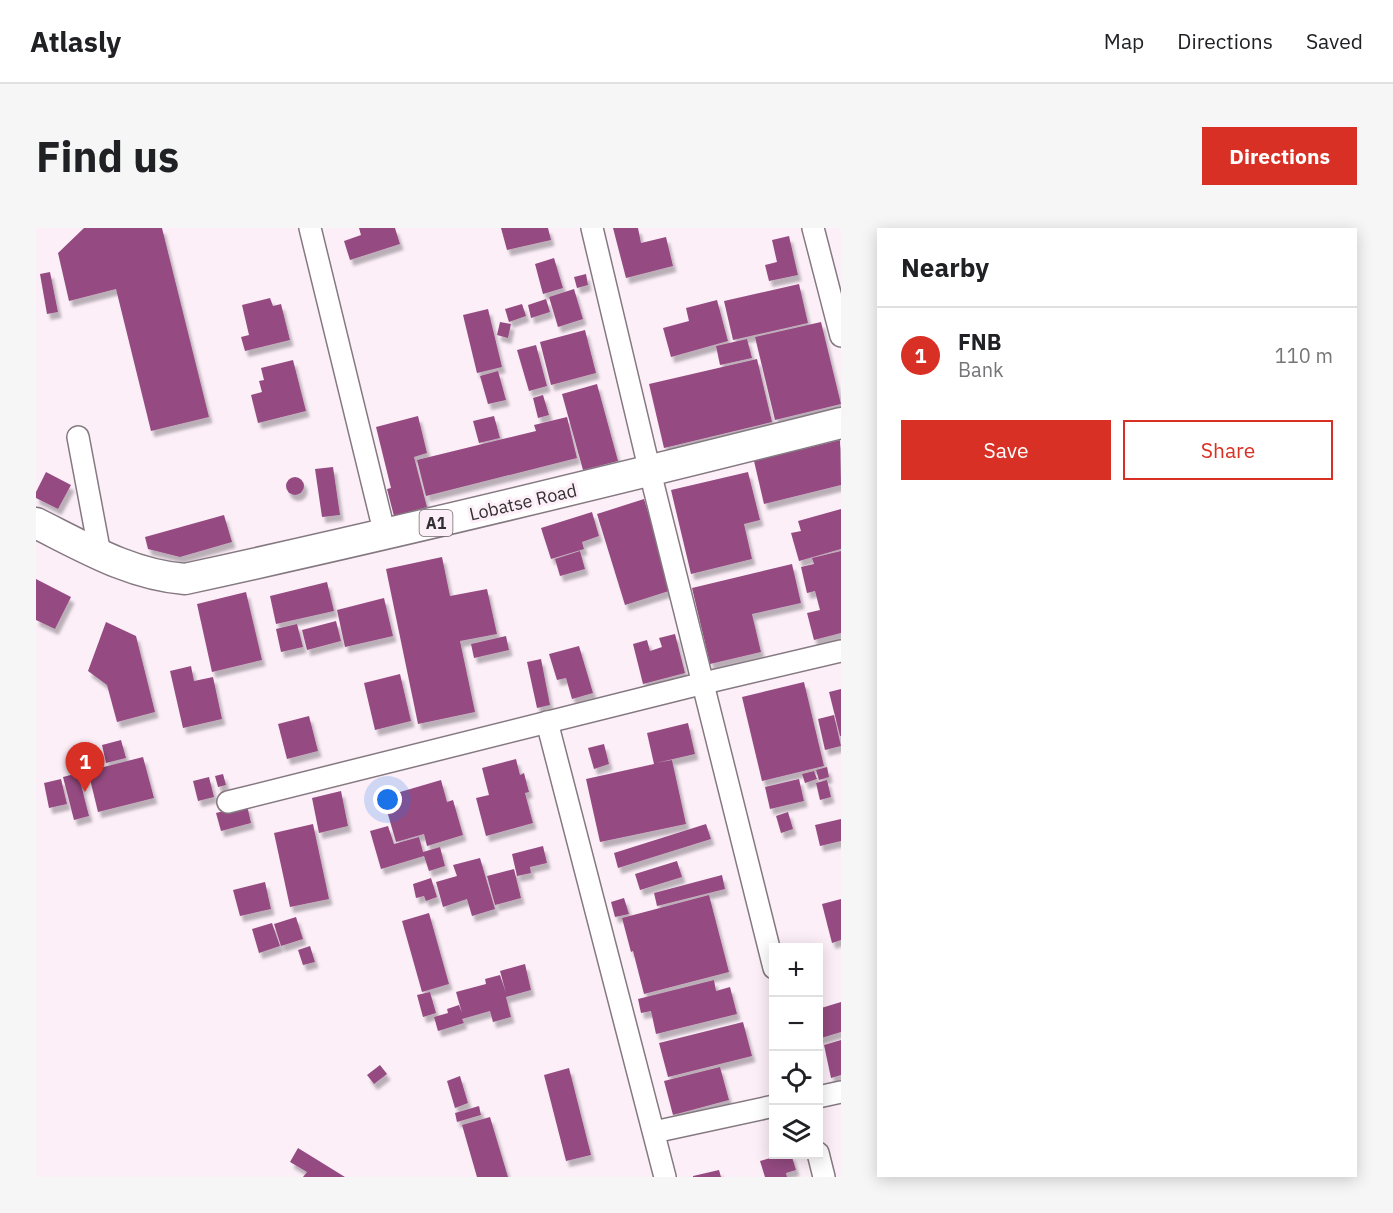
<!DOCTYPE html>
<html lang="en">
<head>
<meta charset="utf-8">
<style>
	body { margin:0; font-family:"IBM Plex Sans",sans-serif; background:#f6f6f6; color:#202124 }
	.controls { position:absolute; right:18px; bottom:18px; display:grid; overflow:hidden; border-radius:0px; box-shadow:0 3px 15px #0003 }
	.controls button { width:54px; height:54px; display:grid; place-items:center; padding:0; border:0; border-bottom:2px solid #e0e0e0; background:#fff; color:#202124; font:30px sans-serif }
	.you { position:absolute; left:352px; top:572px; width:21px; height:21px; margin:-15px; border:4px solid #fff; border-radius:50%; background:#1a73e8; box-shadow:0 0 0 9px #1a73e833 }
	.badge { display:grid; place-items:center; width:39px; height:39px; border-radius:50%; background:#d93025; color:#fff; font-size:20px; font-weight:700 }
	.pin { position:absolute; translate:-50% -50px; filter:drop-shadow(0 2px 3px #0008) }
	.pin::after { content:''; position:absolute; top:32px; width:21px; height:18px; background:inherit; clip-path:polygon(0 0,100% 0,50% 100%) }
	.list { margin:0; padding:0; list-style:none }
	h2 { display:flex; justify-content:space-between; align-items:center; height:78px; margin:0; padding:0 24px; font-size:26px }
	h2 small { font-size:20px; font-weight:400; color:#757577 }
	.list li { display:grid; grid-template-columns:39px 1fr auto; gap:18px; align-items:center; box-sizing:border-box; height:96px; padding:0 24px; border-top:2px solid #e0e0e0 }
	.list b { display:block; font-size:22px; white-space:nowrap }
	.list p { margin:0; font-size:20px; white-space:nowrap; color:#757577 }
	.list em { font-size:20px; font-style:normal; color:#757577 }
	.actions { display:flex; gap:12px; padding:18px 24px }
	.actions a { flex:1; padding:14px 0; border:2px solid #d93025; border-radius:0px; text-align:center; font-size:21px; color:#d93025 }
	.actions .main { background:#d93025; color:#fff }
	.icon { flex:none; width:33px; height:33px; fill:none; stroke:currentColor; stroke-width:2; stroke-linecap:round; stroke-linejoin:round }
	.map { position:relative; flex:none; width:805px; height:949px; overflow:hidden; border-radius:0px }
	header { display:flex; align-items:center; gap:36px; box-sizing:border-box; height:84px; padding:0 30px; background:#fff; border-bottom:2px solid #e0e0e0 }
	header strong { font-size:28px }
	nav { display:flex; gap:33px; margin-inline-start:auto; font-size:21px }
	.intro { display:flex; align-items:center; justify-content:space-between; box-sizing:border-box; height:144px; padding:0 36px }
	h1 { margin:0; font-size:42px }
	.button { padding:15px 27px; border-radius:0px; background:#d93025; color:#fff; font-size:21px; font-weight:700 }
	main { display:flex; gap:36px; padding:0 36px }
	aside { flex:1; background:#fff; border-radius:0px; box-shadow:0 3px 15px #0003 }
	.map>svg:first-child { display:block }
</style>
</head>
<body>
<header>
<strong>Atlasly</strong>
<nav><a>Map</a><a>Directions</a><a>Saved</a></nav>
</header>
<div class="intro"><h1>Find us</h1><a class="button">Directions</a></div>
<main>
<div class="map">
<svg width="805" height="949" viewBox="0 0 805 949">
	<defs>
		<filter id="shadow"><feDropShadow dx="3.5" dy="6" stdDeviation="1.5" flood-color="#0004"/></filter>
	</defs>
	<rect width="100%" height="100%" fill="#fdeff8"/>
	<g fill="#954c82" filter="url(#shadow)">
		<polygon points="48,0 126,0 173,189 115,203 80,61 33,73 22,25"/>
		<polygon points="323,0 359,0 364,16 314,32 308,13 325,7"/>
		<polygon points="465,0 512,0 515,12 471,22"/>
		<polygon points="577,0 602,0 605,15 630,9 637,38 590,50"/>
		<polygon points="753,8 762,47 733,53 729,37 741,34 736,12"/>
		<polygon points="518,30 527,60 507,66 499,36"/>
		<polygon points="14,44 22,84 11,86 4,46"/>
		<polygon points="550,46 552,57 541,60 538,49"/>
		<polygon points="763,56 772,95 697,112 688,73"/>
		<polygon points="538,61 547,91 522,99 513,69"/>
		<polygon points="234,70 237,78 245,76 254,112 209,123 205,109 213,107 206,77"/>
		<polygon points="510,71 514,84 495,90 492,77"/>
		<polygon points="681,72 692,113 635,129 627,100 653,93 650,80"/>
		<polygon points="486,76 490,88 473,94 469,81"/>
		<polygon points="452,81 466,139 441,145 427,87"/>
		<polygon points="464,94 475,96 472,110 461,107"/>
		<polygon points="785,94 805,176 739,192 719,109"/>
		<polygon points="549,102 560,145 515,157 504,114"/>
		<polygon points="711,111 716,130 684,137 680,118"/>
		<polygon points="500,117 511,158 493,163 481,122"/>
		<polygon points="721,131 736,194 628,220 613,156"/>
		<polygon points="257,132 270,183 222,195 215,167 226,164 223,153 228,152 225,140"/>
		<polygon points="462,143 470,172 452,176 444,148"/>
		<polygon points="561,156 582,233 547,242 526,166"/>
		<polygon points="507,167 513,187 502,190 497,170"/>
		<polygon points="382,188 391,225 378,229 391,279 358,288 351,261 355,260 340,199"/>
		<polygon points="458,188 464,210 443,215 437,193"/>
		<polygon points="531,189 541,230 390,268 381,232 500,203 498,197"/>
		<polygon points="804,212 805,257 728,276 718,233"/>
		<polygon points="297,239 304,287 286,289 279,241"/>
		<polygon points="10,244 35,257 22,281 0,270 0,264"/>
		<polygon points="712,244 724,292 708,296 716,331 655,346 635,262"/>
		<circle cx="259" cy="258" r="9"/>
		<polygon points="608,271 636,362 589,377 561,286"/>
		<polygon points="805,281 805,321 763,333 755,305 765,303 762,293"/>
		<polygon points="556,284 563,308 546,314 548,321 515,331 505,300"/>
		<polygon points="188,287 196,314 144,329 112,321 109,309"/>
		<polygon points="544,323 549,341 524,348 519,331"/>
		<polygon points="805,323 805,405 778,412 771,385 784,382 779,363 771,365 765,339 778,336 776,330"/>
		<polygon points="406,329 414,368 451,361 461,406 424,413 439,484 382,496 350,341"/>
		<polygon points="756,336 765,375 716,386 725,424 674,436 656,360"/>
		<polygon points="0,351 35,369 19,401 0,392"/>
		<polygon points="291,354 298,383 240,396 234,368"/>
		<polygon points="210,364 226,432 176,444 161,376"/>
		<polygon points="348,370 357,408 309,419 301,382"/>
		<polygon points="300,393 305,413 271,422 266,402"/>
		<polygon points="70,394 100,408 119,484 81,494 71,457 52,443"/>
		<polygon points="261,396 267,419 245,424 240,401"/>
		<polygon points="639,406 649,445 607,456 597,416 611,412 614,423 626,419 623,410"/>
		<polygon points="470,408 473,422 438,430 435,416"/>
		<polygon points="543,418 557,465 536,471 530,450 521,452 513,426"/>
		<polygon points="505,431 514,477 501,480 491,434"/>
		<polygon points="155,438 158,453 177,449 186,491 147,500 134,443"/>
		<polygon points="364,446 375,493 339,502 328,455"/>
		<polygon points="768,454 788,538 726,553 706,469"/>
		<polygon points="805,461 805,508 804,508 793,464"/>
		<polygon points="798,487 805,518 789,522 782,491"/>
		<polygon points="273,488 282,523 251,531 242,496"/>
		<polygon points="652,495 659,526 620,535 636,532 650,596 564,614 550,551 618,536 611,505"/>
		<polygon points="85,512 90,530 70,535 66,517"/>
		<polygon points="568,516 573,536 558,541 552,520"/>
		<polygon points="107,529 118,570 62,584 52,543"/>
		<polygon points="480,531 484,547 488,545 493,564 489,565 497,595 450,608 440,570 453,567 446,540"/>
		<polygon points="791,539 793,549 783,552 780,542"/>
		<polygon points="778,543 781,551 769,555 766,546"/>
		<polygon points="42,545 53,588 38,592 27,549"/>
		<polygon points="187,546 190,557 182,559 179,548"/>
		<polygon points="173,549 178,569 162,573 157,553"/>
		<polygon points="25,551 31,576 13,580 8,555"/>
		<polygon points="763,551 768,573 734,581 729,559"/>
		<polygon points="405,552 411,574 417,572 427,607 391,618 388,606 360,614 347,569"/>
		<polygon points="791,552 795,569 784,572 780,555"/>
		<polygon points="305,563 312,598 283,605 276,570"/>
		<polygon points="211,577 215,595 185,603 180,585"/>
		<polygon points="752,584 757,601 745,605 740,588"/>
		<polygon points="805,591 805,613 784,618 779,597"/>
		<polygon points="277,596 293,671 254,679 238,605"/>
		<polygon points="670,596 675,611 582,640 578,625"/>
		<polygon points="352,598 358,616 383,609 387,624 404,619 409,638 393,643 388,628 345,641 334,603"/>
		<polygon points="507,618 511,635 494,639 495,645 481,648 476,626"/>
		<polygon points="444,630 459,681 436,688 431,671 407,679 400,654 421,648 417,637"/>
		<polygon points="641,633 646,649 604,662 599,646"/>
		<polygon points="478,641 485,670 459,677 451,648"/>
		<polygon points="686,647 689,661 621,678 618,665"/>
		<polygon points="395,650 401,669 390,673 388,668 380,670 377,656"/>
		<polygon points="229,654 235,681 204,688 197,662"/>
		<polygon points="673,667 693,744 608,766 597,723 595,724 586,690"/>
		<polygon points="588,670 593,686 579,689 575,674"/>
		<polygon points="805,671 805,712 796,715 786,676"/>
		<polygon points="393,685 413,756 386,764 366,693"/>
		<polygon points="260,689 267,711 245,718 238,696"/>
		<polygon points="236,695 244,718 223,725 216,701"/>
		<polygon points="274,718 279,734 267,737 262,722"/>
		<polygon points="489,736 495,762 470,769 475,789 457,794 454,783 426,791 428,795 402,803 398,789 412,785 411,781 423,777 426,785 420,764 450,756 449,751 464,747 470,765 464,743"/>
		<polygon points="678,752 680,763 694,759 701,786 620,806 615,783 605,785 602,771"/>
		<polygon points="394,764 400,785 387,789 381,767"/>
		<polygon points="805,774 805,804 782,811 782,781"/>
		<polygon points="707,794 716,828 632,849 623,815"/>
		<polygon points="805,812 805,847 795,850 788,817"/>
		<polygon points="344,837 351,846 338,856 331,847"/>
		<polygon points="684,839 693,872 637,887 628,853"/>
		<polygon points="533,840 555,927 530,933 508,847"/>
		<polygon points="424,848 432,875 419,880 411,853"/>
		<polygon points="443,878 445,887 421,894 419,885"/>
		<polygon points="454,889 472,949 441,949 426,897"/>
		<polygon points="262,920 309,949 267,949 271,944 254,934"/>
		<polygon points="748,926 755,926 760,942 750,945 751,949 729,949 724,933"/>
		<polygon points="683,942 685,949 657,949 657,948"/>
	</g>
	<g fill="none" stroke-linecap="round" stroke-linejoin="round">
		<g stroke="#857981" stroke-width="24">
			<g id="minor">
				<polyline points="274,0 349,307"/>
				<polyline points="556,0 614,244 738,740"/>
				<polyline points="777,0 805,108"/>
				<polyline points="42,209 64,326"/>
				<polyline points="511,494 629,949"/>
				<polyline points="192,574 668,455 805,423"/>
				<polyline points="782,869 805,864"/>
				<polyline points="618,904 738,878"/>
				<polyline points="782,925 788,949"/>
			</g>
		</g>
		<g stroke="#857981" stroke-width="33">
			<path id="highway" d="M0 295C48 319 95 347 149 351 369 303 587 250 805 195"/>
		</g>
		<use href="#minor" stroke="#fff" stroke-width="21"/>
		<use href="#highway" stroke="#fff" stroke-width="30"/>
	</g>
	<g text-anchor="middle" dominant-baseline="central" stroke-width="6" stroke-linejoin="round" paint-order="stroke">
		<rect fill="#fdeff8" stroke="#70686d" stroke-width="1.5" x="383.5" y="282" width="33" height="26" rx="4.5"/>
		<g font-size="16" font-weight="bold" fill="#332e31">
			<text x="400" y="295">A1</text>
		</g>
		<g font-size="18" fill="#332e31" stroke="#fdeff8">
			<text transform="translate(487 274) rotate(-13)">Lobatse Road</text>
		</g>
	</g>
</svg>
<div class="controls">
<button>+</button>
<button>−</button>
<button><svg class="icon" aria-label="locate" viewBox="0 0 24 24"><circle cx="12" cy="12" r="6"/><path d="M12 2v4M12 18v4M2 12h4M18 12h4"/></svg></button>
<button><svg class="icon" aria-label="layers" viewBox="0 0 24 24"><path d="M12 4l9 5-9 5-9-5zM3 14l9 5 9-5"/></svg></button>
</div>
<div class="you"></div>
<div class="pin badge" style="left:49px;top:564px">1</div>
</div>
<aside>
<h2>Nearby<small></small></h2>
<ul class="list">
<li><span class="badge">1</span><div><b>FNB</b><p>Bank</p></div><em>110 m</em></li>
</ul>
<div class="actions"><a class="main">Save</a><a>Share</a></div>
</aside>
</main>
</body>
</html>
